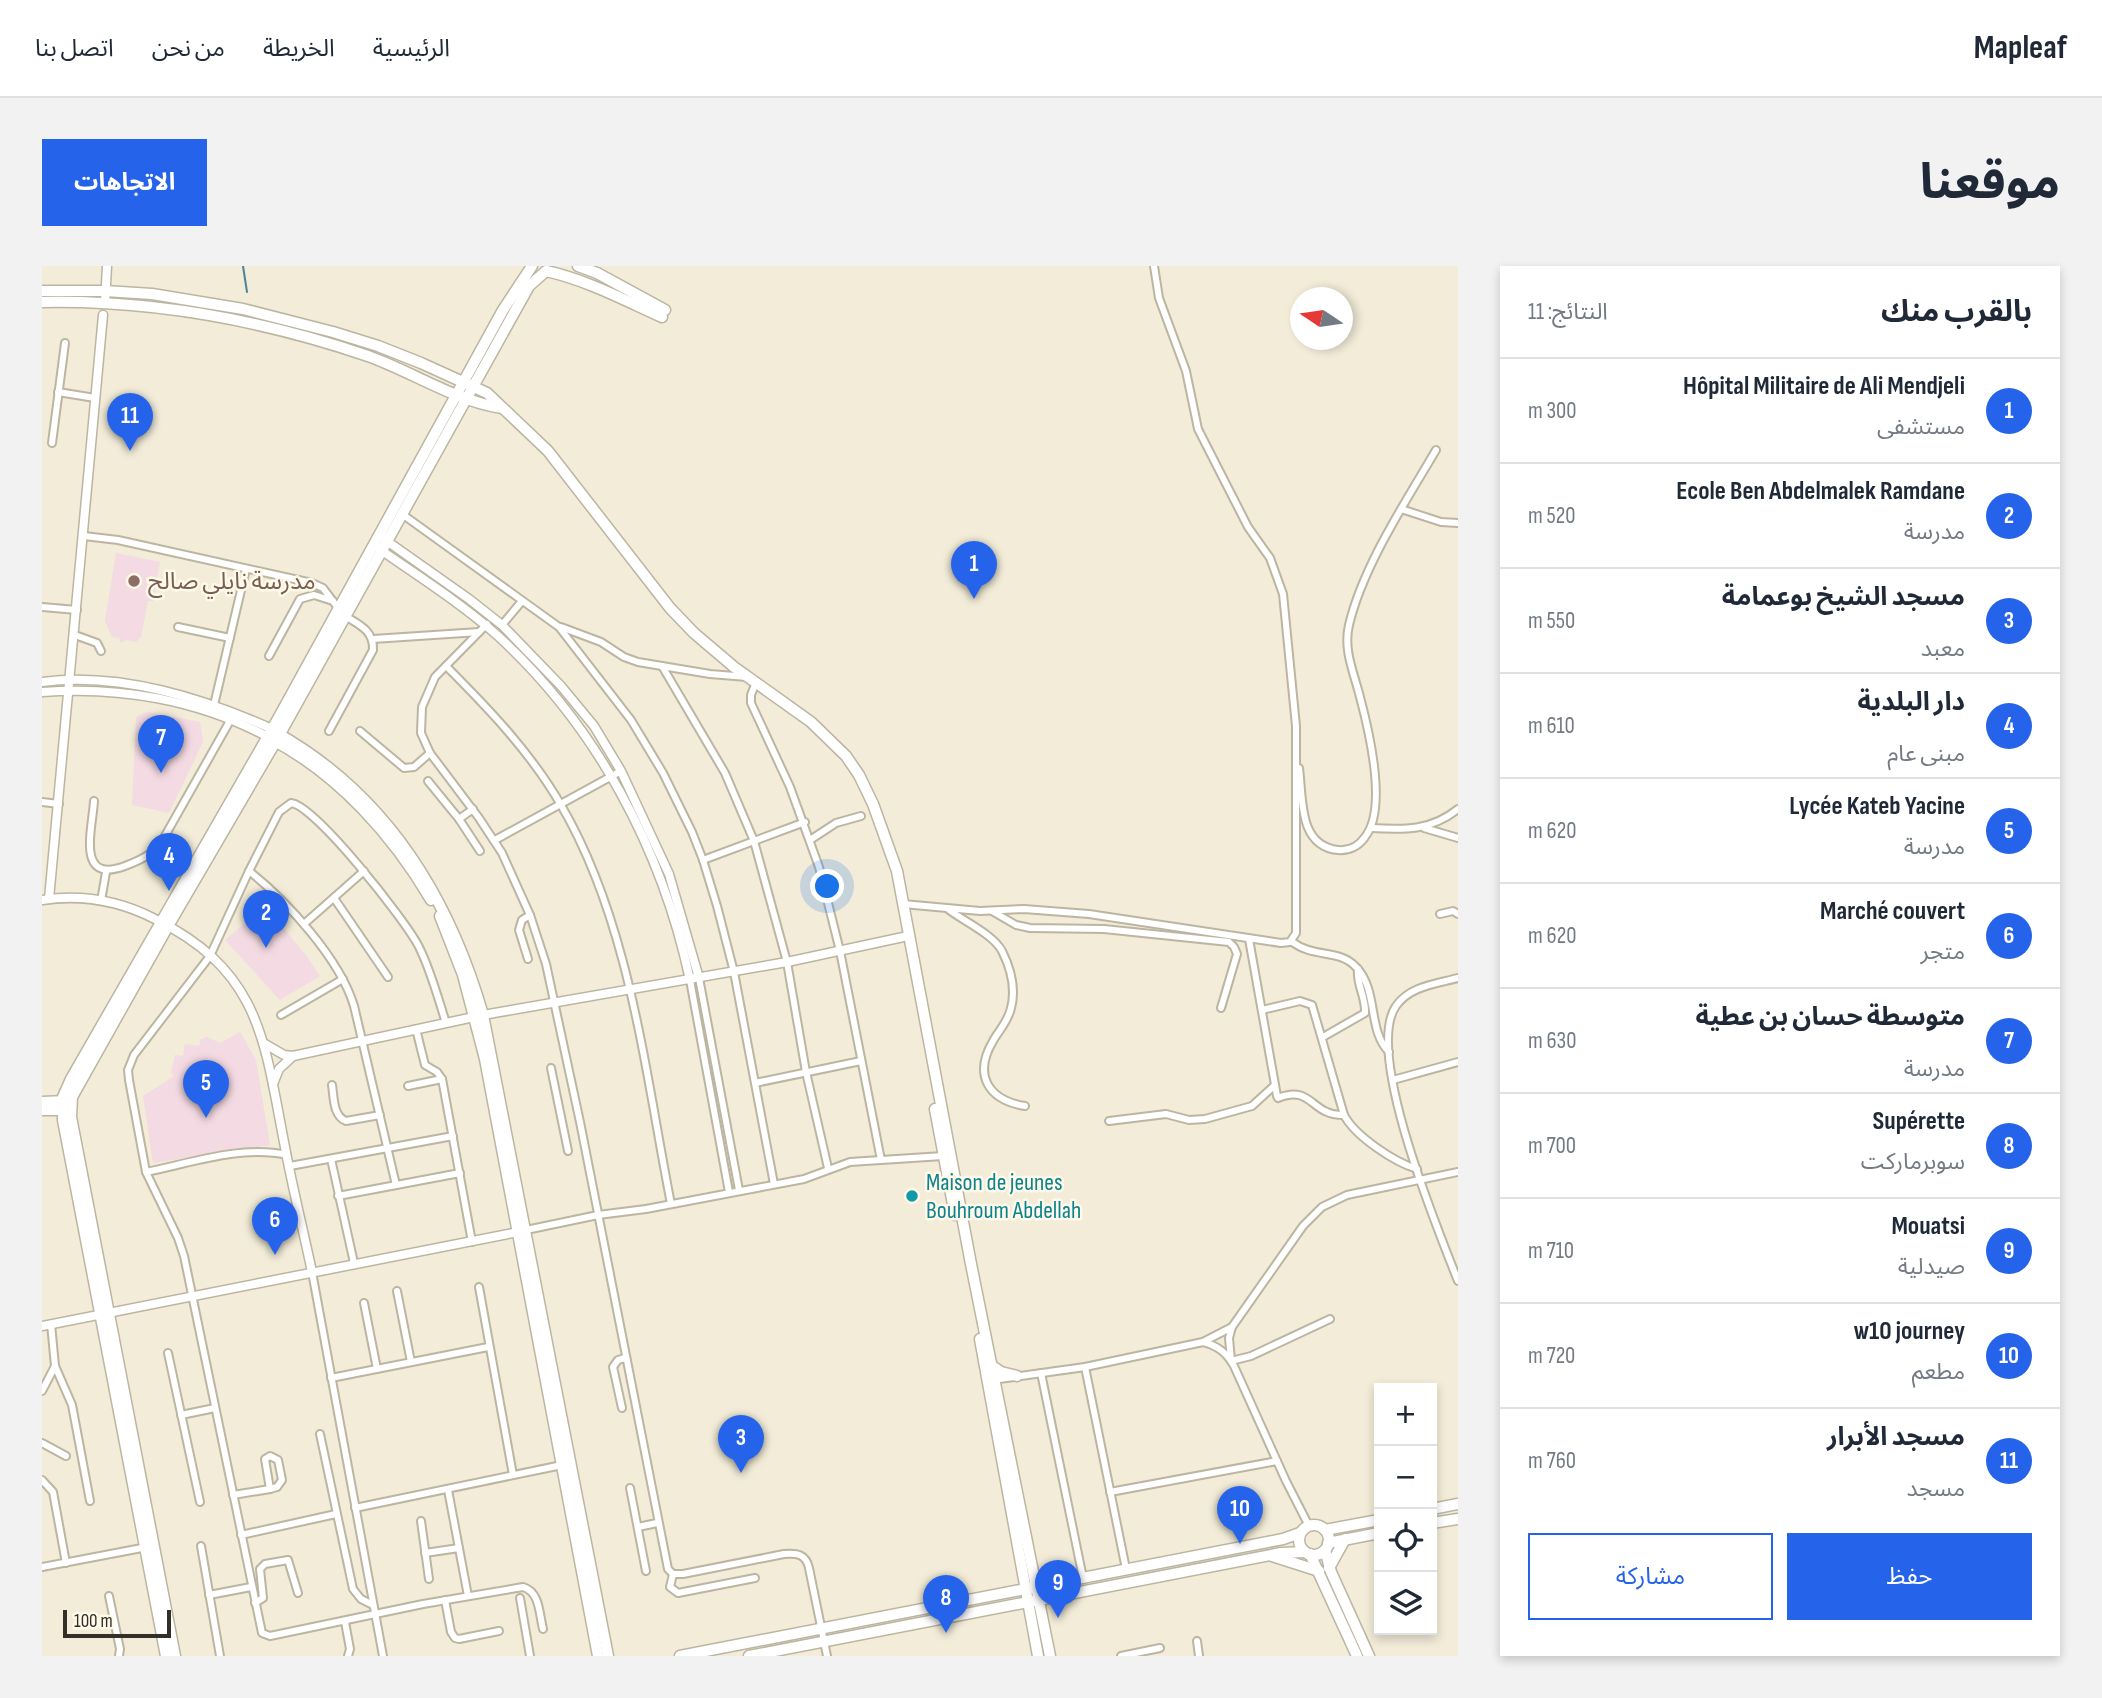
<!DOCTYPE html>
<html lang="ar">
<head>
<meta charset="utf-8">
<style>
	body { margin:0; font-family:"Sofia Sans Condensed","Noto Sans Arabic",sans-serif; background:#f2f2f3; color:#1f2937; direction:rtl }
	.controls { position:absolute; right:21px; bottom:21px; display:grid; overflow:hidden; border-radius:0px; box-shadow:0 4px 10px #0003 }
	.controls button { width:63px; height:63px; display:grid; place-items:center; padding:0; border:0; border-bottom:2px solid #e0e1e3; background:#fff; color:#1f2937; font:35px sans-serif }
	.compass { position:absolute; left:1248px; top:21px; width:63px; height:63px; border-radius:50%; background:#fff; box-shadow:0 4px 10px #0003; rotate:283deg }
	.scale { position:absolute; left:21px; bottom:18px; width:108px; box-sizing:border-box; padding-left:7px; border:4px solid #312f27; border-top:0; font-size:19px; line-height:24px; white-space:nowrap; color:#312f27; -webkit-text-stroke:5px #fef9e9; paint-order:stroke }
	.you { position:absolute; left:786px; top:621px; width:24px; height:24px; margin:-18px; border:5px solid #fff; border-radius:50%; background:#1a73e8; box-shadow:0 0 0 10px #1a73e833 }
	.badge { display:grid; place-items:center; width:46px; height:46px; border-radius:50%; background:#2563eb; color:#fff; font-size:23px; font-weight:700 }
	.pin { position:absolute; translate:-50% -58px; filter:drop-shadow(0 2px 4px #0008) }
	.pin::after { content:''; position:absolute; top:37px; width:24px; height:21px; background:inherit; clip-path:polygon(0 0,100% 0,50% 100%) }
	.list { margin:0; padding:0; list-style:none }
	h2 { display:flex; justify-content:space-between; align-items:center; height:91px; margin:0; padding:0 28px; font-size:30px }
	h2 small { font-size:23px; font-weight:400; color:#747a83 }
	.list li { display:grid; grid-template-columns:46px 1fr auto; gap:21px; align-items:center; box-sizing:border-box; height:105px; padding:0 28px; border-top:2px solid #e0e1e3 }
	.list b { display:block; font-size:26px; white-space:nowrap }
	.list p { margin:0; font-size:23px; white-space:nowrap; color:#747a83 }
	.list em { font-size:23px; font-style:normal; color:#747a83 }
	.actions { display:flex; gap:14px; padding:21px 28px }
	.actions a { flex:1; padding:16px 0; border:2px solid #2563eb; border-radius:0px; text-align:center; font-size:24px; color:#2563eb }
	.actions .main { background:#2563eb; color:#fff }
	.icon { flex:none; width:38px; height:38px; fill:none; stroke:currentColor; stroke-width:2; stroke-linecap:round; stroke-linejoin:round }
	.map { position:relative; flex:none; width:1416px; height:1390px; overflow:hidden; direction:ltr; border-radius:0px }
	header { display:flex; align-items:center; gap:42px; box-sizing:border-box; height:98px; padding:0 35px; background:#fff; border-bottom:2px solid #e0e1e3 }
	header strong { font-size:33px }
	nav { display:flex; gap:38px; margin-inline-start:auto; font-size:24px }
	.intro { display:flex; align-items:center; justify-content:space-between; box-sizing:border-box; height:168px; padding:0 42px }
	h1 { margin:0; font-size:49px }
	.button { padding:18px 32px; border-radius:0px; background:#2563eb; color:#fff; font-size:24px; font-weight:700 }
	main { display:flex; gap:42px; padding:0 42px }
	aside { flex:1; background:#fff; border-radius:0px; box-shadow:0 4px 10px #0003 }
	.map>svg:first-child { display:block }
</style>
</head>
<body>
<header>
<strong>Mapleaf</strong>
<nav><a>الرئيسية</a><a>الخريطة</a><a>من نحن</a><a>اتصل بنا</a></nav>
</header>
<div class="intro"><h1>موقعنا</h1><a class="button">الاتجاهات</a></div>
<main>
<aside>
<h2>بالقرب منك<small>النتائج: 11</small></h2>
<ul class="list">
<li><span class="badge">1</span><div><b>Hôpital Militaire de Ali Mendjeli</b><p>مستشفى</p></div><em>300 m</em></li>
<li><span class="badge">2</span><div><b>Ecole Ben Abdelmalek Ramdane</b><p>مدرسة</p></div><em>520 m</em></li>
<li><span class="badge">3</span><div><b>مسجد الشيخ بوعمامة</b><p>معبد</p></div><em>550 m</em></li>
<li><span class="badge">4</span><div><b>دار البلدية</b><p>مبنى عام</p></div><em>610 m</em></li>
<li><span class="badge">5</span><div><b>Lycée Kateb Yacine</b><p>مدرسة</p></div><em>620 m</em></li>
<li><span class="badge">6</span><div><b>Marché couvert</b><p>متجر</p></div><em>620 m</em></li>
<li><span class="badge">7</span><div><b>متوسطة حسان بن عطية</b><p>مدرسة</p></div><em>630 m</em></li>
<li><span class="badge">8</span><div><b>Supérette</b><p>سوبرماركت</p></div><em>700 m</em></li>
<li><span class="badge">9</span><div><b>Mouatsi</b><p>صيدلية</p></div><em>710 m</em></li>
<li><span class="badge">10</span><div><b>w10 journey</b><p>مطعم</p></div><em>720 m</em></li>
<li><span class="badge">11</span><div><b>مسجد الأبرار</b><p>مسجد</p></div><em>760 m</em></li>
</ul>
<div class="actions"><a class="main">حفظ</a><a>مشاركة</a></div>
</aside>
<div class="map">
<svg width="1416" height="1390" viewBox="0 0 1416 1390">
	<rect width="100%" height="100%" fill="#f2ecd8"/>
	<g fill="#f4dae3">
		<polygon points="74,287 118,296 111,335 106,335 99,371 94,376 84,374 79,377 77,372 70,371 63,355"/>
		<polygon points="105,446 158,456 161,476 127,547 90,539 94,451"/>
		<polygon points="223,640 264,689 278,710 238,734 183,674"/>
		<polygon points="198,766 214,794 228,879 111,897 101,830 132,810 129,807 133,789 141,790 143,778 157,780 159,773 165,771 178,777"/>
	</g>
	<g fill="none" stroke-linecap="round" stroke-linejoin="round">
		<polyline stroke="#48859b" stroke-width="2" points="201,0 205,26"/>
		<g stroke="#bbb5a2" stroke-width="10">
			<g id="minor">
				<polyline points="16,126 53,132"/>
				<polyline points="10,177 23,77"/>
				<polyline points="1359,243 1399,256 1416,257"/>
				<polyline points="360,248 517,361 589,454 621,507 650,566 661,594 675,640 692,706 732,918"/>
				<polyline points="42,270 76,274 270,317 281,322 296,342"/>
				<polyline points="0,341 35,344"/>
				<path d="M445 358 393 411 380 441 379 467 388 487 437 552 460 587 488 649 504 698 538 856 626 1303 631 1308H641L742 1288C755 1287 764 1288 767 1302L785 1390"/>
				<polyline points="460,359 480,335"/>
				<polyline points="136,361 188,372"/>
				<polyline points="519,361 559,376 582,391 596,396 668,408 705,411"/>
				<polyline points="33,369 55,377 59,385"/>
				<polyline points="331,373 437,366"/>
				<polyline points="227,390 258,333 272,329 291,335"/>
				<path d="M404 400C447 443 489 487 519 539 588 657 603 806 629 938"/>
				<polyline points="620,400 683,507 712,575 745,696 764,806 786,902"/>
				<polyline points="714,416 709,429 709,437 748,521 777,601 798,685 839,894"/>
				<polyline points="172,439 204,303"/>
				<path d="M287 465 331 384C332 365 318 359 303 350"/>
				<polyline points="318,465 362,502 372,501 388,487"/>
				<path d="M1257 502C1261 532 1256 580 1296 584 1307 585 1317 580 1323 571 1346 542 1327 465 1318 431 1312 407 1301 384 1307 359 1321 300 1363 237 1394 184"/>
				<polyline points="386,515 417,553"/>
				<path d="M52 535C50 565 34 618 83 600 96 595 110 589 119 577L189 453"/>
				<polyline points="0,536 17,538"/>
				<polyline points="431,543 417,553 438,585"/>
				<path d="M1329 562C1362 564 1389 565 1416 543"/>
				<polyline points="1382,562 1416,572"/>
				<polyline points="453,574 579,505"/>
				<polyline points="768,574 794,557 819,550"/>
				<polyline points="661,594 763,556"/>
				<path d="M207 605C245 635 298 693 312 740L354 919"/>
				<polyline points="292,632 346,711"/>
				<polyline points="59,635 64,606"/>
				<polyline points="861,638 938,645 982,643 1047,648 1239,677 1248,676 1254,667 1254,460 1241,328 1228,292 1206,261 1156,163 1144,105 1117,32 1112,0"/>
				<path d="M906 643C921 655 951 668 960 685 969 703 974 723 969 742 966 756 957 764 951 775 931 809 946 834 983 840"/>
				<polyline points="950,645 974,659 988,662 1062,663 1187,676 1192,681 1195,688 1179,742"/>
				<polyline points="1398,648 1411,645 1416,648"/>
				<polyline points="262,658 322,605"/>
				<path d="M1207 673 1235 830 1236 832C1271 818 1268 850 1302 849"/>
				<path d="M1249 675C1272 693 1296 682 1314 701 1337 725 1325 764 1347 786"/>
				<polyline points="486,693 477,664 480,654 488,649"/>
				<polyline points="657,712 697,924"/>
				<path d="M1416 712C1394 718 1368 720 1354 740 1322 786 1396 964 1416 1015"/>
				<polyline points="648,714 687,926"/>
				<path d="M1220 744 1258 735 1270 739 1302 849C1313 870 1352 896 1375 903"/>
				<polyline points="239,749 301,713"/>
				<path d="M404 757C396 732 389 705 377 681 364 655 273 539 249 537L237 546 207 605 168 690 92 789 86 804 87 814 104 906 136 972 142 990 220 1367 228 1370 381 1338 481 1321C498 1326 497 1347 501 1363"/>
				<polyline points="374,763 383,799 395,806 400,813 430,976"/>
				<path d="M1281 771 1323 747C1324 731 1314 718 1316 703"/>
				<polyline points="509,802 526,885"/>
				<polyline points="1351,814 1416,796"/>
				<polyline points="713,817 819,795"/>
				<path d="M290 819C292 832 291 850 304 855L338 849"/>
				<polyline points="366,820 400,813"/>
				<polyline points="1067,855 1124,848 1147,854 1163,853 1210,840 1233,819"/>
				<polyline points="289,893 312,997"/>
				<polyline points="248,900 411,870"/>
				<path d="M104 906C149 897 199 879 245 889"/>
				<polyline points="296,930 418,907"/>
				<polyline points="484,964 556,949 604,943 762,913 808,896 901,890"/>
				<polyline points="270,1006 341,1390"/>
				<polyline points="437,1021 471,1209"/>
				<polyline points="355,1025 369,1096"/>
				<polyline points="322,1037 335,1103"/>
				<polyline points="9,1058 13,1100 30,1139 48,1235"/>
				<polyline points="1190,1061 1187,1072 1189,1095 1209,1090 1288,1053"/>
				<polyline points="1161,1076 1190,1061 1261,960 1280,941 1305,929 1416,906"/>
				<polyline points="126,1087 158,1236"/>
				<polyline points="1043,1101 1084,1303"/>
				<polyline points="999,1107 1041,1312"/>
				<polyline points="289,1112 446,1081"/>
				<path d="M950 1114 1043 1101 1161 1076C1176 1080 1185 1087 1192 1100L1244 1215 1267 1260"/>
				<polyline points="0,1125 13,1100"/>
				<polyline points="580,1142 571,1101 576,1094 583,1092"/>
				<polyline points="139,1149 173,1142"/>
				<polyline points="278,1168 311,1323 319,1333 331,1339"/>
				<polyline points="0,1177 24,1190"/>
				<polygon points="228,1190 236,1194 240,1214 235,1221 228,1223 223,1193"/>
				<polyline points="0,1214 11,1226 24,1297"/>
				<polyline points="588,1222 604,1305"/>
				<polyline points="406,1224 426,1330"/>
				<polyline points="1068,1226 1235,1195"/>
				<polyline points="191,1229 228,1223"/>
				<polyline points="313,1242 520,1199"/>
				<polyline points="379,1255 387,1313"/>
				<polyline points="596,1261 615,1257"/>
				<polyline points="199,1269 294,1248"/>
				<polyline points="159,1280 178,1390"/>
				<polyline points="383,1287 417,1282"/>
				<polyline points="0,1301 105,1281"/>
				<polyline points="631,1308 628,1321 636,1327 713,1312"/>
				<polyline points="167,1329 209,1321"/>
				<polyline points="67,1330 78,1383 77,1390"/>
				<polyline points="478,1332 488,1390"/>
				<polyline points="403,1334 409,1366 413,1372 417,1373 457,1365"/>
				<polyline points="213,1337 221,1332 218,1303 223,1298 246,1294 256,1327"/>
				<polyline points="303,1356 308,1383 306,1390"/>
				<polyline points="1155,1375 1157,1390"/>
				<polyline points="1079,1390 1118,1382"/>
			</g>
		</g>
		<g stroke="#bbb5a2" stroke-width="11">
			<g id="tertiary">
				<polyline points="63,37 65,0"/>
				<polyline points="342,273 427,333 460,359 519,420 552,460 579,505 627,608 657,712"/>
				<path d="M336 282C376 310 419 337 456 370 555 461 620 583 648 714"/>
				<path d="M0 416C76 406 161 432 230 463"/>
				<path d="M0 426C77 420 157 434 226 471"/>
				<polyline points="7,633 61,49"/>
				<path d="M0 634C40 628 78 635 113 653 218 705 222 773 242 876 250 920 261 963 270 1006"/>
				<polyline points="223,778 242,789 251,790 441,749 745,696 866,670"/>
				<polyline points="231,818 237,803 251,790"/>
				<polyline points="0,1060 481,965"/>
			</g>
		</g>
		<g stroke="#bbb5a2" stroke-width="13">
			<g id="secondary">
				<polyline points="536,0 555,7 623,44"/>
				<polyline points="0,25 63,25 110,28 201,43 291,66 336,80 379,97 445,127 506,185 628,342 652,367 692,401 769,456 804,490 817,509 831,538 855,605 929,998 1008,1390"/>
				<path d="M0 36C112 34 220 54 326 90 371 106 413 135 460 142"/>
				<path d="M233 466C343 527 407 631 441 749L566 1390"/>
				<path d="M229 473C296 508 351 569 389 634"/>
				<polyline points="398,650 421,709 443,793 556,1390"/>
				<polyline points="0,836 25,835"/>
				<polyline points="893,843 913,949"/>
				<polyline points="0,844 24,844"/>
				<polyline points="938,1073 996,1390"/>
				<polyline points="950,1100 959,1106 975,1110"/>
				<polyline points="1390,1243 1416,1238"/>
				<polyline points="1390,1257 1416,1253"/>
				<circle cx="1272" cy="1274" r="15"/>
				<polyline points="1283,1264 1337,1254"/>
				<polyline points="1286,1277 1337,1267"/>
				<polyline points="1283,1284 1289,1306 1327,1390"/>
				<polyline points="1268,1288 1315,1390"/>
				<polyline points="1230,1290 1277,1305"/>
				<polyline points="1287,1302 1303,1273"/>
				<polyline points="124,1390 21,854 21,831 29,813 237,451 461,44 490,0"/>
				<path d="M133 1390 29 851 30 831 126 660 234 475 487 20 504 5C545 14 582 34 620 51"/>
				<polyline points="638,1390 1241,1273 1258,1267"/>
				<polyline points="707,1390 1239,1287 1263,1286"/>
			</g>
		</g>
		<use href="#minor" stroke="#fff" stroke-width="6"/>
		<use href="#tertiary" stroke="#fff" stroke-width="8"/>
		<use href="#secondary" stroke="#fff" stroke-width="10"/>
	</g>
	<circle fill="#8d6e63" stroke="#fef9e9" stroke-width="2.5" cx="92" cy="315" r="7"/>
	<circle fill="#0f9aa8" stroke="#fef9e9" stroke-width="2.5" cx="870" cy="930" r="7"/>
	<g text-anchor="middle" dominant-baseline="central" stroke-width="5" stroke-linejoin="round" paint-order="stroke">
		<g font-size="24" fill="#785e54" stroke="#fef9e9" text-anchor="start">
			<text x="106" y="315">مدرسة نايلي صالح</text>
		</g>
		<g font-size="24" fill="#0d838f" stroke="#fef9e9" text-anchor="start">
			<text x="884" y="916">Maison de jeunes<tspan x="884" dy="28">Bouhroum Abdellah</tspan></text>
		</g>
	</g>
</svg>
<div class="controls">
<button>+</button>
<button>−</button>
<button><svg class="icon" aria-label="locate" viewBox="0 0 24 24"><circle cx="12" cy="12" r="6"/><path d="M12 2v4M12 18v4M2 12h4M18 12h4"/></svg></button>
<button><svg class="icon" aria-label="layers" viewBox="0 0 24 24"><path d="M12 4l9 5-9 5-9-5zM3 14l9 5 9-5"/></svg></button>
</div>
<svg class="compass" viewBox="-18 -18 36 36"><path d="M0-13l5 13h-10z" fill="#e53935"/><path d="M0 13l5-13h-10z" fill="#747a83"/></svg>
<div class="scale">100 m</div>
<div class="you"></div>
<div class="pin badge" style="left:932px;top:333px">1</div>
<div class="pin badge" style="left:224px;top:682px">2</div>
<div class="pin badge" style="left:699px;top:1207px">3</div>
<div class="pin badge" style="left:127px;top:625px">4</div>
<div class="pin badge" style="left:164px;top:852px">5</div>
<div class="pin badge" style="left:233px;top:989px">6</div>
<div class="pin badge" style="left:119px;top:507px">7</div>
<div class="pin badge" style="left:904px;top:1367px">8</div>
<div class="pin badge" style="left:1016px;top:1352px">9</div>
<div class="pin badge" style="left:1198px;top:1278px">10</div>
<div class="pin badge" style="left:88px;top:185px">11</div>
</div>
</main>
</body>
</html>
